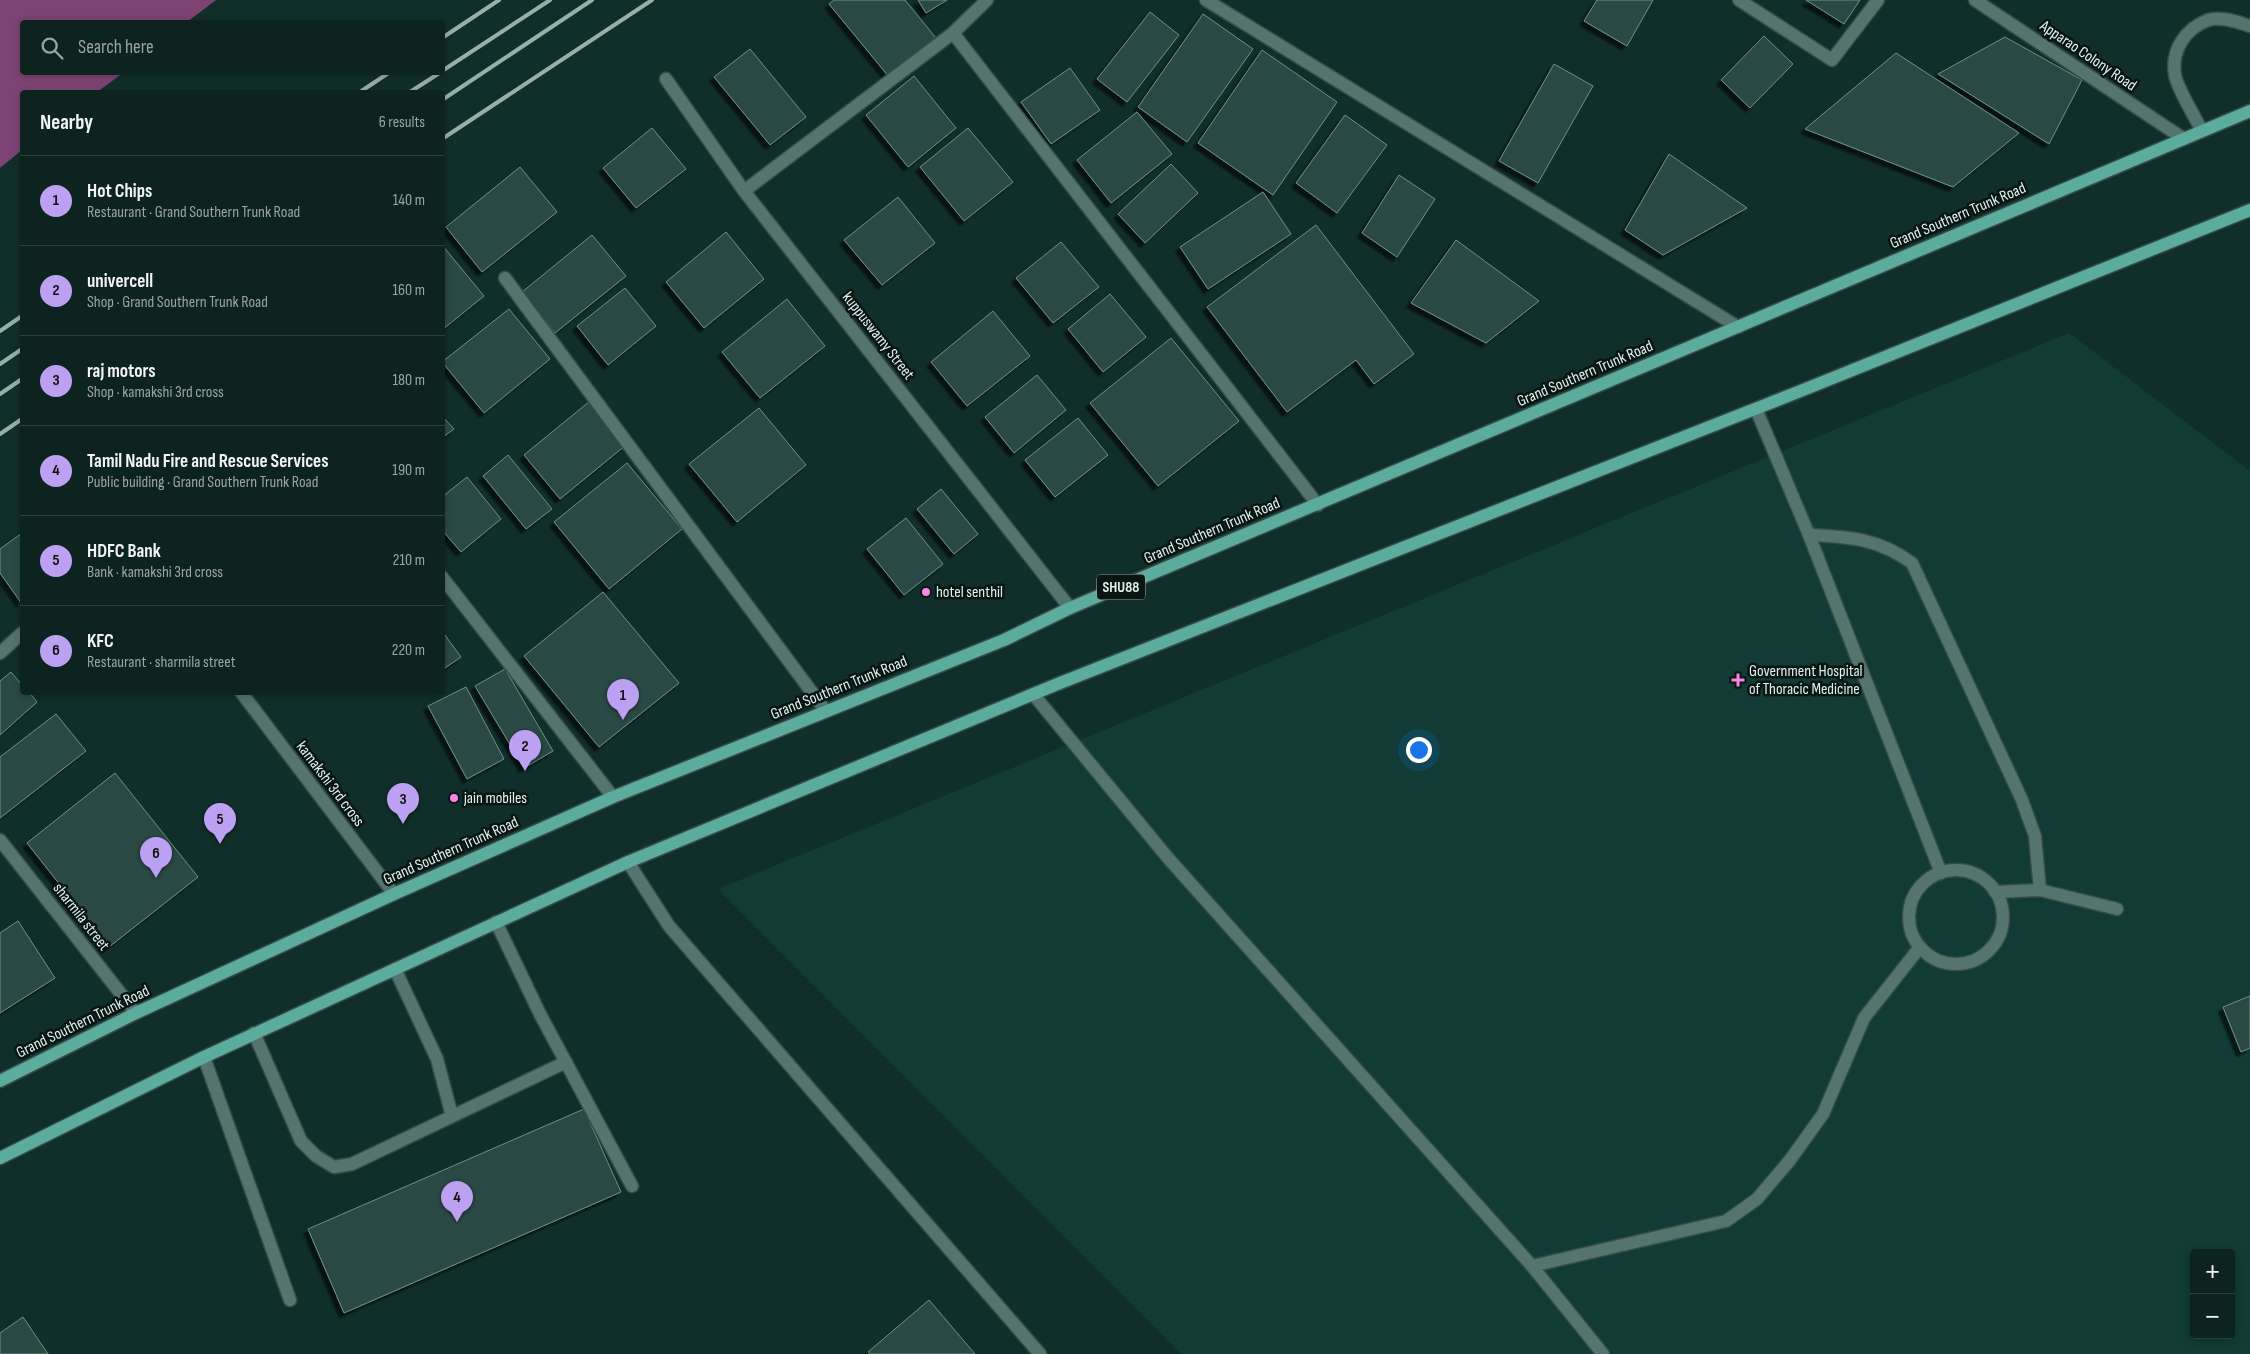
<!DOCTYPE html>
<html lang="en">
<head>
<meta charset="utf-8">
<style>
	body { margin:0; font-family:"Sofia Sans Condensed",sans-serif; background:#162b29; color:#f1f3f6 }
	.controls { position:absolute; right:15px; bottom:15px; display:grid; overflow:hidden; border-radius:5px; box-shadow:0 2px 8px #0003 }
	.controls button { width:45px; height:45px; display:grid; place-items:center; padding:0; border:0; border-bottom:1px solid #2d403e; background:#0d2320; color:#f1f3f6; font:25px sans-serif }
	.you { position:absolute; left:1418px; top:749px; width:18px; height:18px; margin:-12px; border:4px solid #fff; border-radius:50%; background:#1a73e8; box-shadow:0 0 0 8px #1a73e833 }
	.badge { display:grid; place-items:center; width:32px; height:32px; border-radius:50%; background:#bca0f2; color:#111; font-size:16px; font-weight:700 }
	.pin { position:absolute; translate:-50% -41px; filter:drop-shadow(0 1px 2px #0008) }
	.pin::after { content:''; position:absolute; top:26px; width:18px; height:15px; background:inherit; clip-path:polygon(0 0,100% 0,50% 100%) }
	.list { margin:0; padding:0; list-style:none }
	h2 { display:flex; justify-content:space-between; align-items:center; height:65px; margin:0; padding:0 20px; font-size:21px }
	h2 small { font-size:16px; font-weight:400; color:#9aa4a5 }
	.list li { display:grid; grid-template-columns:32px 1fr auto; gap:15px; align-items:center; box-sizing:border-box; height:90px; padding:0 20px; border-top:1px solid #2d403e }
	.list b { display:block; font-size:19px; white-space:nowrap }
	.list p { margin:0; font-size:16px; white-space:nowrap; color:#9aa4a5 }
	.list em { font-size:16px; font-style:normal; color:#9aa4a5 }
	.icon { flex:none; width:28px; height:28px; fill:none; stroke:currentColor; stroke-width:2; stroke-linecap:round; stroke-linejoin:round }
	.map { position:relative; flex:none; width:2250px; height:1354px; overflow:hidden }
	.search { position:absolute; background:#0d2320; box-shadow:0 2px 8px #0003; left:20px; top:20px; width:425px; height:55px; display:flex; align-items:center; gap:12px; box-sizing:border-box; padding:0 18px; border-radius:5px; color:#9aa4a5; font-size:19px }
	.panel { position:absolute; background:#0d2320; box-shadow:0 2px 8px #0003; left:20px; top:90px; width:425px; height:605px; border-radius:5px }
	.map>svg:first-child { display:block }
</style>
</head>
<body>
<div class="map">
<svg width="2250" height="1354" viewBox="0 0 2250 1354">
	<defs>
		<filter id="shadow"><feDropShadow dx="-4.5" dy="4.5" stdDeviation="1" flood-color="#0009"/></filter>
	</defs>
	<rect width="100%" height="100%" fill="#112f2a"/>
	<path fill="#113b34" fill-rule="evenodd" d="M2069 333 2250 471V1354H1181L718 889ZM2194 1253H2231V1335H2194Z"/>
	<polygon fill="#7d4373" points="0,0 216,0 187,22 22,22 22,72 123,73 97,92 22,92 22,150 0,168"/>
	<g fill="#2c4a44" stroke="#6e8e86" filter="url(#shadow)">
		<polygon points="834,0 905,0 936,38 889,77 829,4"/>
		<polygon points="918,0 947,0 926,13"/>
		<polygon points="1597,0 1653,0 1627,46 1584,21"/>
		<polygon points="1806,0 1860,0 1844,24"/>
		<polygon points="1150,12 1179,35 1127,102 1097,79"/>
		<polygon points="1203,14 1253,49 1187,142 1138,107"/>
		<polygon points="1764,36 1793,64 1750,108 1721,80"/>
		<polygon points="2005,37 2082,80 2049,144 1938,74"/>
		<polygon points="750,49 806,117 770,145 714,77"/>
		<polygon points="1262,50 1337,102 1273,195 1198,143"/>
		<polygon points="1896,53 2019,133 1953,187 1805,129"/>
		<polygon points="1554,64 1593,86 1538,183 1499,161"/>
		<polygon points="1070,68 1100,110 1051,144 1021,102"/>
		<polygon points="914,76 956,128 908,167 866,115"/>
		<polygon points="1137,112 1172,154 1111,203 1077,160"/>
		<polygon points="1345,115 1387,145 1337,213 1296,183"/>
		<polygon points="652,128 686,169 636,208 603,168"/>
		<polygon points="968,128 1013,182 964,221 920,167"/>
		<polygon points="1669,154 1747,208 1663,255 1625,230"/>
		<polygon points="1171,164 1198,193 1145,243 1118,214"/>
		<polygon points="520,167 557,212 482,272 446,227"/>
		<polygon points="1399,175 1435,199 1397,257 1362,233"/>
		<polygon points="1263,192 1291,234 1208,289 1180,247"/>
		<polygon points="898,197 935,243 882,285 844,240"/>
		<polygon points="1316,225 1414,354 1374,384 1356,360 1287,412 1207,307"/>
		<polygon points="726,232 764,279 704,328 666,282"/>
		<polygon points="592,235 626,276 555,333 522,292"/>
		<polygon points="1456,240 1539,301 1486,343 1411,303"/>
		<polygon points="1061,242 1099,287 1053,323 1016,278"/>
		<polygon points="442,245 484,296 442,330"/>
		<polygon points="625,288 656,326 608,365 577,326"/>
		<polygon points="1110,294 1146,337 1103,372 1068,329"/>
		<polygon points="787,299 825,346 760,398 722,352"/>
		<polygon points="509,309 550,359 484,413 442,362"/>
		<polygon points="993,311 1030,356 967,406 931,362"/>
		<polygon points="1171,338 1239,421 1158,486 1090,403"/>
		<polygon points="1037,375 1066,410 1014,453 985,417"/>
		<polygon points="590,401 626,445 560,499 524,455"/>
		<polygon points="759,408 806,465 737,522 689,464"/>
		<polygon points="442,416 454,429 442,438"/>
		<polygon points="1078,418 1108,455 1055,497 1025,460"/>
		<polygon points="508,455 552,509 526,529 483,476"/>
		<polygon points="627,463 682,529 609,589 554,522"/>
		<polygon points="467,477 501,519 461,552 442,530 442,497"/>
		<polygon points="941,489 978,534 954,554 917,509"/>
		<polygon points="906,518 943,564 904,595 867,549"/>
		<polygon points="22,533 22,604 0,573 0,549"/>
		<polygon points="603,592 679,683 599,747 524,656"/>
		<polygon points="442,631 461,657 442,670"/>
		<polygon points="505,669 553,751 524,768 475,686"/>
		<polygon points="11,672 22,685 22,692 29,692 37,702 0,735 0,681"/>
		<polygon points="466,687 504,759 467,779 428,706"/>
		<polygon points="56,714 86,751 0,818 0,757"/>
		<polygon points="115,773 198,877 109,947 27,843"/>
		<polygon points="18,921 55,978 0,1013 0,933"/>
		<polygon points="2250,996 2250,1048 2241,1052 2223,1007"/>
		<polygon points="584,1109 621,1192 344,1313 308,1229"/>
		<polygon points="929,1300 975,1354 870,1354 868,1352"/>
		<polygon points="23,1317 48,1354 0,1354 0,1333"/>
	</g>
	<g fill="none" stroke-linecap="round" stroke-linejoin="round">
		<g stroke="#364c47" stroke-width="15">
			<g id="lane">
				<path d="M2202 131C2195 117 2177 88 2175 75 2171 50 2185 29 2208 20 2222 16 2237 22 2250 26"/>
				<polyline points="1756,409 1809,535 1941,873"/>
				<path d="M1809 535C1849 537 1878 538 1912 563L2022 800 2035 836 2040 890"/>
				<polyline points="1033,694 1168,858 1532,1266 1603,1354"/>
				<circle cx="1956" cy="917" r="47"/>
				<polyline points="1995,892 2040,890 2117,909"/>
				<polyline points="496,922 540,1014 632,1186"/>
				<polyline points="395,969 437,1059 452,1116"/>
				<polyline points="254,1033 301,1141 316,1156 334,1167 352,1164 566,1062"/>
				<polyline points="204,1057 290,1300"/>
				<polyline points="1532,1266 1726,1221 1757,1199 1790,1160 1823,1114 1864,1018 1920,947"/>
			</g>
		</g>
		<g stroke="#364c47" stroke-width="15">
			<g id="street">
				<polyline points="1206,0 1738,327"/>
				<polyline points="1739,0 1832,60 1878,0"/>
				<polyline points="1975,0 2184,139"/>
				<polyline points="953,33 1318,505"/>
				<polyline points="666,79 744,191 1070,608"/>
				<polyline points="744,191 953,33 987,0"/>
				<polyline points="505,278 825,710"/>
				<polyline points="442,577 613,797"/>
				<polyline points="0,653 22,633"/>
				<polyline points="241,692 394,894"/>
				<polyline points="0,840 136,1013"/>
				<polyline points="628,862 669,926 1040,1354"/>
			</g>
		</g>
		<g stroke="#364c47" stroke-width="15">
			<g id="primary">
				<polyline points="0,1081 136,1013 394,894 613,797 1004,640 1070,608 2250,111"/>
				<polyline points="0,1158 204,1057 628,862 1060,683 1798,392 2250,210"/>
			</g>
		</g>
		<use href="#lane" stroke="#55746d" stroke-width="12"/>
		<use href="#street" stroke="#55746d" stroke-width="12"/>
		<use href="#primary" stroke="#5cac9d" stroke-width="12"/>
		<g stroke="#99aea9" stroke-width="4">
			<polyline points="442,38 499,0"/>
			<polyline points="442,71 550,0"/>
			<polyline points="360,92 390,72"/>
			<polyline points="410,92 441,72"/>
			<polyline points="442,100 592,0"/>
			<polyline points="442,139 652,0"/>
			<polyline points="0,331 22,316"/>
			<polyline points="0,364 22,349"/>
			<polyline points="0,394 22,379"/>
			<polyline points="0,434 22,419"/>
		</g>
	</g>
	<g fill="#fa87e7" stroke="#081512" stroke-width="2">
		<circle cx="926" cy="592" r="5"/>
		<path d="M1735.5 672.5h5v5h5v5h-5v5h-5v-5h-5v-5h5z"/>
		<circle cx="454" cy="798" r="5"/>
	</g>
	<g text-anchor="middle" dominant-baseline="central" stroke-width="5" stroke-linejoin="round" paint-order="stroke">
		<rect fill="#081512" stroke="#a0b0ab" stroke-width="1" x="1097" y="574.5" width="48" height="25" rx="4"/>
		<g font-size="15" font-weight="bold" fill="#e1f2ed">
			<text x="1121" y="587">SHU88</text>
		</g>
		<g font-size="16" fill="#e1f2ed" stroke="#081512">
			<text transform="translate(2088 56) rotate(34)">Apparao Colony Road</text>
			<text transform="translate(1958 216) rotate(-23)">Grand Southern Trunk Road</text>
			<text transform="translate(878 336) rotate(52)">kuppuswamy Street</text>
			<text transform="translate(1585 374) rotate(-23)">Grand Southern Trunk Road</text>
			<text transform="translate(1212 531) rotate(-23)">Grand Southern Trunk Road</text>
			<text transform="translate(839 688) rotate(-22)">Grand Southern Trunk Road</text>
			<text transform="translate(330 784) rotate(53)">kamakshi 3rd cross</text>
			<text transform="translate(451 851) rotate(-24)">Grand Southern Trunk Road</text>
			<text transform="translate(81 917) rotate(52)">sharmila street</text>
			<text transform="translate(83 1022) rotate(-26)">Grand Southern Trunk Road</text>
		</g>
		<g font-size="16" fill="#e1f2ed" stroke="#081512" text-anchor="start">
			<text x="936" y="592">hotel senthil</text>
			<text x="1749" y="671">Government Hospital<tspan x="1749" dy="18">of Thoracic Medicine</tspan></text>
			<text x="464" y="798">jain mobiles</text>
		</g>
	</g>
</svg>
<div class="controls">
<button>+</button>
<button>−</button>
</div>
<div class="you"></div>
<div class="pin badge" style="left:623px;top:720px">1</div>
<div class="pin badge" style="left:525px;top:771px">2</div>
<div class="pin badge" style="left:403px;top:824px">3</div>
<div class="pin badge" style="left:457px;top:1222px">4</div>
<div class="pin badge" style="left:220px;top:844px">5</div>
<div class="pin badge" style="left:156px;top:878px">6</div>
<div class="search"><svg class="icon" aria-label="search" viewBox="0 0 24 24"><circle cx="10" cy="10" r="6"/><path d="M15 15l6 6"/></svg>Search here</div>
<section class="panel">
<h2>Nearby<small>6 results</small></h2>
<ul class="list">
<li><span class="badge">1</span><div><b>Hot Chips</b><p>Restaurant · Grand Southern Trunk Road</p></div><em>140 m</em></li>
<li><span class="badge">2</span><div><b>univercell</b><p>Shop · Grand Southern Trunk Road</p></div><em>160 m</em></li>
<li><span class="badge">3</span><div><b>raj motors</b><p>Shop · kamakshi 3rd cross</p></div><em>180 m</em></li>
<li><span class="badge">4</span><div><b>Tamil Nadu Fire and Rescue Services</b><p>Public building · Grand Southern Trunk Road</p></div><em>190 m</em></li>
<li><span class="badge">5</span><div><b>HDFC Bank</b><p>Bank · kamakshi 3rd cross</p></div><em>210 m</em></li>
<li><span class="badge">6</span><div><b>KFC</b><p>Restaurant · sharmila street</p></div><em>220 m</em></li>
</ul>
</section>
</div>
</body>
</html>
